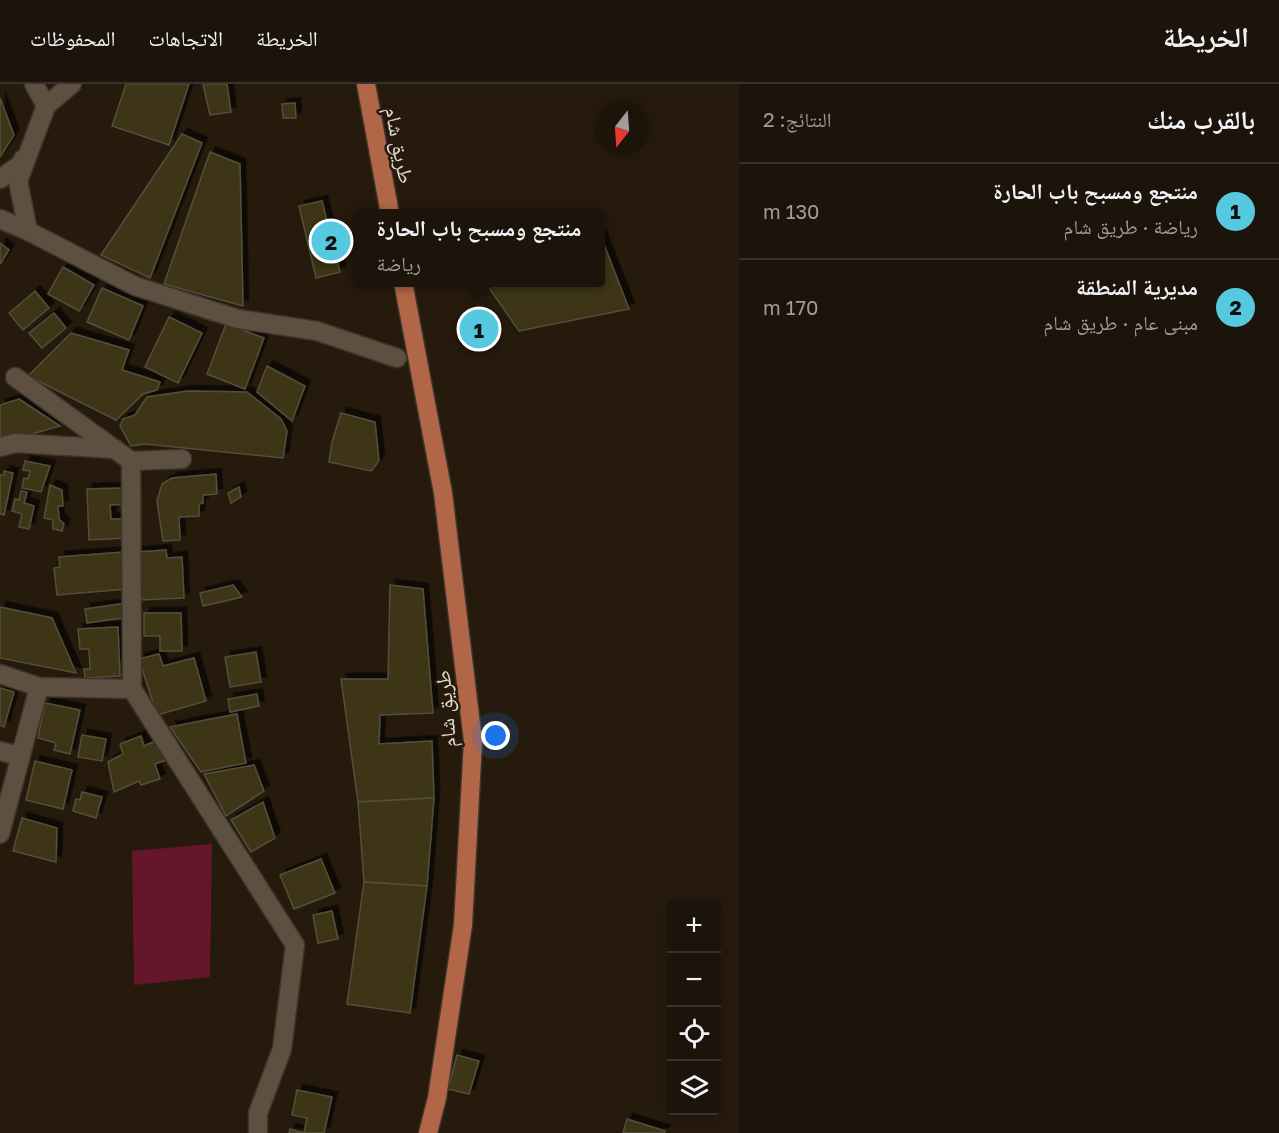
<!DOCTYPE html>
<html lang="ar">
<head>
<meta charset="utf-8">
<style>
	body { margin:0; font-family:"Golos Text","Noto Naskh Arabic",sans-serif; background:#251d13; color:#f1f3f6; direction:rtl }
	.controls { position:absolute; right:18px; bottom:18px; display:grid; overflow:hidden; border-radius:6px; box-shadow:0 3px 9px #0003 }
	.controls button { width:54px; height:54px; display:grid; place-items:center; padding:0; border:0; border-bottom:2px solid #3a332b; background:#1c140a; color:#f1f3f6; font:30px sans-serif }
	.compass { position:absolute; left:595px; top:18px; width:54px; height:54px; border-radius:50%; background:#1c140a; box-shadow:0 3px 9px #0003; rotate:197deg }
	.you { position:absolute; left:496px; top:652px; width:21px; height:21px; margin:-15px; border:4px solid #fff; border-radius:50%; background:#1a73e8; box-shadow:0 0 0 9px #1a73e833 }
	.badge { display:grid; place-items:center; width:39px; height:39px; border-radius:50%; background:#56c9e1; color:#111; font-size:20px; font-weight:700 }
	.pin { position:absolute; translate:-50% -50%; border:3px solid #fff; box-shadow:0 2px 6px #0006 }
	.popup { position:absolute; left:353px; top:125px; width:252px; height:78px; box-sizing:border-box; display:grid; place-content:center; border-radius:6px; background:#1c140a; filter:drop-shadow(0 2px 4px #0005); font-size:20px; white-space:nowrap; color:#a09e9c }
	.popup b { font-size:22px; color:#f1f3f6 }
	.popup::after { content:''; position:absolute; left:50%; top:100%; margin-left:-12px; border:12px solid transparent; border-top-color:#1c140a }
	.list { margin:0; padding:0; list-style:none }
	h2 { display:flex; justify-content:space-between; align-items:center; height:78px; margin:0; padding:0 24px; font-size:26px }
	h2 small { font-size:20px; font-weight:400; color:#a09e9c }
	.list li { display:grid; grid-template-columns:39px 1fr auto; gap:18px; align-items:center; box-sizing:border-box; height:96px; padding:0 24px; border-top:2px solid #3a332b }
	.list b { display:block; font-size:22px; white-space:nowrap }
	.list p { margin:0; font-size:20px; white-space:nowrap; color:#a09e9c }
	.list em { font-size:20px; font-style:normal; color:#a09e9c }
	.icon { flex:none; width:33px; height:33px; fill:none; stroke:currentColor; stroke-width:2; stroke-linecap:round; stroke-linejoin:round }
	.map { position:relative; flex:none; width:739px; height:1049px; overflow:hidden; direction:ltr }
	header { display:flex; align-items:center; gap:36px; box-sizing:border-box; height:84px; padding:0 30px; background:#1c140a; border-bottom:2px solid #3a332b }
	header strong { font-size:28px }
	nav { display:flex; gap:33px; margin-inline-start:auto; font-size:21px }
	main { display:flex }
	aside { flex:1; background:#1c140a }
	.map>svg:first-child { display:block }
</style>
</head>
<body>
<header>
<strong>الخريطة</strong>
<nav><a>الخريطة</a><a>الاتجاهات</a><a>المحفوظات</a></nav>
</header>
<main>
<aside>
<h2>بالقرب منك<small>النتائج: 2</small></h2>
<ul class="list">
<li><span class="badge">1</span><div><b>منتجع ومسبح باب الحارة</b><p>رياضة · طريق شام</p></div><em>130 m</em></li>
<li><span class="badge">2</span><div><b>مديرية المنطقة</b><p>مبنى عام · طريق شام</p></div><em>170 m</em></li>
</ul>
</aside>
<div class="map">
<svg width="739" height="1049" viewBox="0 0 739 1049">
	<defs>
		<filter id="shadow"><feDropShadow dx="5.5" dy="-5.5" stdDeviation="0" flood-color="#0009"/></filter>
	</defs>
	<rect width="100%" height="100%" fill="#261a0d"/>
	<polygon fill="#65162b" points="212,760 210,893 134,901 132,767"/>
	<g fill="#3c3515" stroke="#534f3d" stroke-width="1.5" filter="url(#shadow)">
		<polygon points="126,0 189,0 169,61 112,42"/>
		<polygon points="203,0 227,0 231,28 210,31"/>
		<polygon points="0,14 14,51 0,73"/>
		<polygon points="295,19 296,34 283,34 282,20"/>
		<polygon points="182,50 202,59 150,194 101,171"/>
		<polygon points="210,68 240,80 243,222 164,200"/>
		<polygon points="322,117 340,188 316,194 299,122"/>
		<polygon points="600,150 629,225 519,247 485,198 600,198"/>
		<polygon points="0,159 9,166 0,180"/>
		<polygon points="63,183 94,201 79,227 48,210"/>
		<polygon points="102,204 143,222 129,256 87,238"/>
		<polygon points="35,207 49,224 23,246 9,229"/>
		<polygon points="54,229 66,244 42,264 29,249"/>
		<polygon points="169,233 202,249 178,299 145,283"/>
		<polygon points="226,240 264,254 245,305 207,290"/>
		<polygon points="71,249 129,266 122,286 160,298 157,306 143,310 116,336 28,292"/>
		<polygon points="267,282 305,302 292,337 257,308"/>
		<polygon points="188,307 247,308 281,335 287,347 283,374 145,360 131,362 120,342 123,335 135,331 147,313"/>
		<polygon points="19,315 60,342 0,359 0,321"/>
		<polygon points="341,329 375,338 379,377 371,387 329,378 332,358"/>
		<polygon points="25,377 50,382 41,408 22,404 24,394 28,395 30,387 23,386"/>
		<polygon points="4,387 13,389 4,431 0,430 0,391 4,391"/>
		<polygon points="216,390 217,410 203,411 203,419 199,420 199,432 179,433 180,456 163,457 157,417 162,400 172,394"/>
		<polygon points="50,401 62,406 63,422 58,422 59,435 64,440 62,447 53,445 53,436 44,434"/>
		<polygon points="239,403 241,413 231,419 228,409"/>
		<polygon points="125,404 125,420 110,421 111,435 125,435 126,454 89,456 87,405"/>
		<polygon points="21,407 27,408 24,419 34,422 29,445 19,443 22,430 12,427 15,415 19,416"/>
		<polygon points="166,466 167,474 182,473 184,514 139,516 137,468"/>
		<polygon points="124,468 127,505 57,511 54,484 60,483 59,473"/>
		<polygon points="233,501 242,513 203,522 200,509"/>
		<polygon points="390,501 423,505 433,629 380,631 379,660 432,657 434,714 358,718 341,595 388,595"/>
		<polygon points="127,519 129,533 87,539 85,525"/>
		<polygon points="0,523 52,534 76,589 0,574"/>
		<polygon points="144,529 181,529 182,567 160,567 160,552 144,552"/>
		<polygon points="118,543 120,592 85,594 84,585 90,585 89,565 80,565 78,545"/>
		<polygon points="256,568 261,598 230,603 225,573"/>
		<polygon points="159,570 163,582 194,574 206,617 157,631 139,575"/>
		<polygon points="0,604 14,608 4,643 0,641"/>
		<polygon points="257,610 259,622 230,628 228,615"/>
		<polygon points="45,619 80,626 70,670 54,666 56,659 38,654"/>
		<polygon points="237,630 246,679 201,688 170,643"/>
		<polygon points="82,651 106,655 102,677 78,673"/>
		<polygon points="141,652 144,662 155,657 166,676 155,680 160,695 141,701 139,697 114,708 108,678 123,670 120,660"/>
		<polygon points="35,677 72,686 63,725 26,716"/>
		<polygon points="254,681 264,707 226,732 204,690"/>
		<polygon points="82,708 102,713 96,734 73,727 76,715 80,716"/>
		<polygon points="434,714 427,802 364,798 358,718"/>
		<polygon points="263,718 275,754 251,768 231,736"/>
		<polygon points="22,734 57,744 56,778 13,767"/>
		<polygon points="321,775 335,809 294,825 280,791"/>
		<polygon points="364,798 427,802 410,929 347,920"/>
		<polygon points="332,827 338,855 318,859 313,831"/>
		<polygon points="457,971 479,977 469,1010 448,1005"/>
		<polygon points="297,1006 332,1013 324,1049 289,1049 290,1045 304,1049 307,1034 292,1031"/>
		<polygon points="627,1035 665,1047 664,1049 623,1049"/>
	</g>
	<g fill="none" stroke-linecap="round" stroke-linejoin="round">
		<g stroke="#3d342e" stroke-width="21">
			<g id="street">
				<polyline points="34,0 46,22 43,31"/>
				<polyline points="72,0 46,22 18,97 28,147 135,202 238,235 317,247 397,274"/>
				<polyline points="0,95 21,80 23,75"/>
				<polyline points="0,135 28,147"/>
				<polyline points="15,293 131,377 182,375"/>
				<polyline points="0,363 15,359 115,365"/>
				<polyline points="131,377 132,605 295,861 282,965 258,1029 258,1049"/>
				<polyline points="0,590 39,603 132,605"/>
				<polyline points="0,667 20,672"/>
				<polyline points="0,750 39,603"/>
			</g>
		</g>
		<g stroke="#3d342e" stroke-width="21">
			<g id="primary">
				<polyline points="366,0 390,130"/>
				<polyline points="403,198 443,409 473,657 463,841 437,1014 428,1049"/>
			</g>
		</g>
		<use href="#street" stroke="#5d5041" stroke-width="18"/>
		<use href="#primary" stroke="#b26648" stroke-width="18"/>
	</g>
	<g text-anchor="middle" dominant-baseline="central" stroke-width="5" stroke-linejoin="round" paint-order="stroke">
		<g font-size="21" fill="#e2dad1" stroke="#261a0d">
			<text transform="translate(400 61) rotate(79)">طريق شام</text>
			<text transform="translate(445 625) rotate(-95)">طريق شام</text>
		</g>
	</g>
</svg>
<div class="controls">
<button>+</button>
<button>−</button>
<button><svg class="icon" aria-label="locate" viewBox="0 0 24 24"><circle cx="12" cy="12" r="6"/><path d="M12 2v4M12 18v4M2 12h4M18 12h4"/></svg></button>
<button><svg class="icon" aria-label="layers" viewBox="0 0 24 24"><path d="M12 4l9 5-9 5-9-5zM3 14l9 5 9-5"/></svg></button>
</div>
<svg class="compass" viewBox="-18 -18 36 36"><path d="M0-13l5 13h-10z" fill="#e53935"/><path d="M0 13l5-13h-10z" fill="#a09e9c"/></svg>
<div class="you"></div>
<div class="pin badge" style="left:479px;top:245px">1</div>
<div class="popup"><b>منتجع ومسبح باب الحارة</b>رياضة</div>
<div class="pin badge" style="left:331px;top:157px">2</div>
</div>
</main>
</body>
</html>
